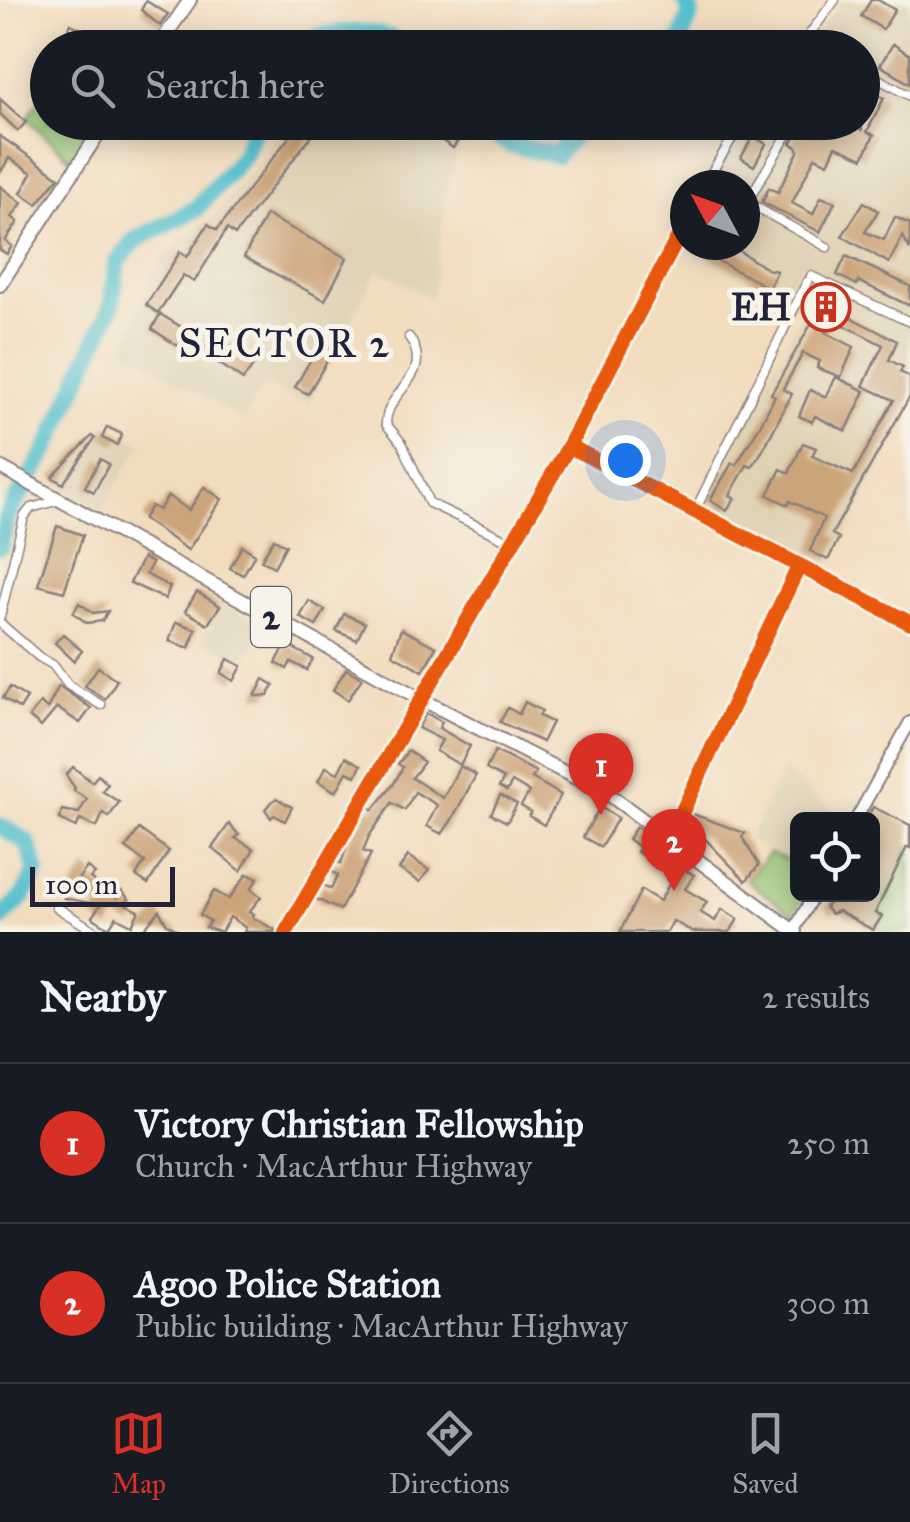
<!DOCTYPE html>
<html lang="en">
<head>
<meta charset="utf-8">
<style>
	body { margin:0; font-family:"IM FELL Great Primer",serif; background:#242831; color:#f1f3f6 }
	.controls { position:absolute; right:30px; bottom:30px; display:grid; overflow:hidden; border-radius:15px; box-shadow:0 5px 25px #0003 }
	.controls button { width:90px; height:90px; display:grid; place-items:center; padding:0; border:0; border-bottom:2px solid #363941; background:#171b24; color:#f1f3f6; font:50px sans-serif }
	.compass { position:absolute; left:670px; top:170px; width:90px; height:90px; border-radius:50%; background:#171b24; box-shadow:0 5px 25px #0003; rotate:311deg }
	.scale { position:absolute; left:30px; bottom:25px; width:145px; box-sizing:border-box; padding-left:10px; border:5px solid #22223b; border-top:0; font-size:28px; line-height:35px; white-space:nowrap; color:#22223b; -webkit-text-stroke:8px #f7f3e8; paint-order:stroke }
	.you { position:absolute; left:625px; top:460px; width:35px; height:35px; margin:-25px; border:8px solid #fff; border-radius:50%; background:#1a73e8; box-shadow:0 0 0 15px #1a73e833 }
	.badge { display:grid; place-items:center; width:65px; height:65px; border-radius:50%; background:#d93025; color:#fff; font-size:32px; font-weight:700 }
	.pin { position:absolute; translate:-50% -82px; filter:drop-shadow(0 2px 5px #0008) }
	.pin::after { content:''; position:absolute; top:52px; width:35px; height:30px; background:inherit; clip-path:polygon(0 0,100% 0,50% 100%) }
	.list { margin:0; padding:0; list-style:none }
	h2 { display:flex; justify-content:space-between; align-items:center; height:130px; margin:0; padding:0 40px; font-size:42px }
	h2 small { font-size:32px; font-weight:400; color:#9ea1a6 }
	.list li { display:grid; grid-template-columns:65px 1fr auto; gap:30px; align-items:center; box-sizing:border-box; height:160px; padding:0 40px; border-top:2px solid #363941 }
	.list b { display:block; font-size:38px; white-space:nowrap }
	.list p { margin:0; font-size:32px; white-space:nowrap; color:#9ea1a6 }
	.list em { font-size:32px; font-style:normal; color:#9ea1a6 }
	.icon { flex:none; width:55px; height:55px; fill:none; stroke:currentColor; stroke-width:2; stroke-linecap:round; stroke-linejoin:round }
	.map { position:relative; flex:none; width:910px; height:932px; overflow:hidden }
	.search { position:absolute; background:#171b24; box-shadow:0 5px 25px #0003; left:30px; right:30px; top:30px; height:110px; display:flex; align-items:center; gap:25px; box-sizing:border-box; padding:0 35px; border-radius:55px; color:#9ea1a6; font-size:38px }
	.sheet { height:450px; background:#171b24 }
	nav { display:flex; justify-content:space-around; align-items:center; box-sizing:border-box; height:140px; border-top:2px solid #363941; background:#171b24; font-size:28px; color:#9ea1a6 }
	nav a { display:grid; justify-items:center; gap:5px }
	nav .on { color:#d93025 }
	.map>svg:first-child { display:block }
</style>
</head>
<body>
<div class="map">
<svg width="910" height="932" viewBox="0 0 910 932">
	<rect width="100%" height="100%" fill="#f7f3e8"/>
	<filter id="ink" filterUnits="userSpaceOnUse"><feTurbulence type="fractalNoise" baseFrequency=".01" numOctaves="2"/><feDisplacementMap in="SourceGraphic" scale="20" xChannelSelector="R" yChannelSelector="G"/><feConvolveMatrix kernelMatrix="1 2 1 2 8 2 1 2 1" color-interpolation-filters="sRGB"/></filter>
	<filter id="wash" filterUnits="userSpaceOnUse"><feTurbulence type="fractalNoise" baseFrequency=".0048" numOctaves="4" result="noise"/><feDisplacementMap in="SourceGraphic" scale="40" xChannelSelector="R" yChannelSelector="G"/><feGaussianBlur stdDeviation="2.25" result="paint"/><feColorMatrix in="noise" values="0 0 0 0 0 0 0 0 0 0 0 0 0 0 0 0 0 1.4 0 .05"/><feComposite in="paint" operator="in"/></filter>
	<g filter="url(#wash)">
		<rect width="100%" height="100%" fill="#f2dcbe"/>
		<g fill="#e0d2b5">
			<polygon points="842,0 910,0 910,405 829,567 703,503 803,312 884,350 683,248 685,243 745,245 745,185 714,185 732,147 751,123 862,122 862,48 807,47"/>
			<polygon points="288,123 457,123 466,132 448,183 432,299 378,269 309,404 263,384 243,420 124,349 155,269 168,253 216,213"/>
			<polygon points="105,424 141,444 102,509 63,488"/>
			<polygon points="223,605 266,625 244,660 203,641"/>
			<polygon points="783,769 842,819 798,819 797,861 748,840"/>
		</g>
		<g fill="#97c473" stroke="#5c7357" stroke-width="2.5">
			<polygon points="47,90 48,122 101,123 73,162 27,118"/>
			<polygon points="907,847 910,848 910,931 889,932 876,928 882,916 875,913"/>
			<polygon points="769,853 797,863 798,894 804,895 793,914 747,881"/>
		</g>
		<g fill="none" stroke-linecap="round" stroke-linejoin="round">
			<g stroke="#54c0cd" stroke-width="18">
				<path d="M306 48 316 36C354 32 377 28 411 48"/>
				<polyline points="671,48 680,41 691,13 685,0"/>
				<polyline points="475,122 509,144 556,155 584,122"/>
				<polyline points="0,547 7,516 47,450 111,308 117,263 134,241 196,209 243,156 256,122"/>
				<polyline points="0,826 27,842 37,871 22,898 0,919"/>
			</g>
		</g>
		<g id="blocks">
			<g fill="#cca47a">
				<polygon points="871,0 878,0 895,10 883,29 861,16"/>
				<polygon points="146,1 168,14 160,26 141,10"/>
				<polygon points="71,24 95,36 93,39 112,48 93,48 66,33"/>
				<polygon points="125,33 140,41 136,48 117,48"/>
				<polygon points="893,44 910,55 910,84 880,65"/>
				<polygon points="862,87 884,98 867,132 874,135 863,158 836,146 828,163 815,157 792,203 813,214 821,197 835,202 820,232 762,202 769,188 778,192 798,152 798,148 791,143 804,122 846,122 862,130"/>
				<polygon points="0,99 26,122 18,131 0,114"/>
				<polygon points="301,122 322,122 235,235 227,229 194,282 183,275 158,313 146,305 180,252 187,257 208,224 217,230"/>
				<polygon points="415,122 447,122 463,133 453,148"/>
				<polygon points="0,136 59,177 37,204 21,193 32,173 9,158 0,173"/>
				<polygon points="753,136 766,144 754,166 741,158"/>
				<polygon points="0,186 22,203 12,217 18,222 5,241 12,246 7,254 0,250"/>
				<polygon points="864,202 878,211 865,232 884,240 895,217 910,224 910,250 903,236 889,263 842,236"/>
				<polygon points="266,215 347,258 325,300 244,257"/>
				<polygon points="688,245 730,245 767,269 777,271 769,288"/>
				<polygon points="846,256 910,286 910,306 858,281 857,285 837,275"/>
				<polygon points="815,291 846,306 842,313 897,341 889,360 903,367 900,372 910,377 910,396 832,534 839,538 828,560 810,551 824,518 790,501 788,505 768,495 781,469 789,473 803,443 816,448 812,456 853,474 894,400 863,386 883,345 832,319 825,332 854,347 841,377 817,368 820,361 803,353 783,389 792,394 763,450 752,467 747,465 730,495 735,498 727,511 710,500 732,463 736,465 761,424 775,396 771,394 818,312 807,307"/>
				<polygon points="160,314 191,333 181,348 152,329"/>
				<polygon points="215,335 255,363 243,380 203,352"/>
				<polygon points="321,342 334,349 308,394 295,387"/>
				<polygon points="836,377 865,391 846,431 815,416 812,422 799,416 810,390 826,397"/>
				<polygon points="107,427 122,434 117,445 102,438"/>
				<polygon points="92,436 95,438 63,484 52,477"/>
				<polygon points="100,459 109,464 94,492 85,487"/>
				<polygon points="204,487 222,499 188,550 143,519 151,506 159,510 168,496 189,510"/>
				<polygon points="57,526 83,535 64,592 38,585"/>
				<polygon points="274,539 286,545 274,567 261,560"/>
				<polygon points="242,546 255,554 243,575 230,568"/>
				<polygon points="143,558 152,563 146,574 170,587 165,599 130,583"/>
				<polygon points="197,592 220,606 208,624 185,611"/>
				<polygon points="309,601 325,610 316,626 300,617"/>
				<polygon points="79,603 93,613 108,611 102,621 87,623 73,613"/>
				<polygon points="344,614 365,623 357,640 336,631"/>
				<polygon points="176,622 196,629 189,648 169,641"/>
				<polygon points="401,629 436,647 423,671 392,654"/>
				<polygon points="63,634 82,651 74,661 55,643"/>
				<polygon points="286,644 313,659 307,670 291,662 287,669 276,663"/>
				<polygon points="228,659 242,666 234,681 221,673"/>
				<polygon points="98,667 117,680 105,699 85,686"/>
				<polygon points="346,669 362,678 348,700 333,690"/>
				<polygon points="264,679 274,685 268,696 255,696"/>
				<polygon points="59,686 91,708 80,723 57,708 41,727 29,717 40,703 47,709"/>
				<polygon points="10,687 27,698 20,709 3,698"/>
				<polygon points="525,702 542,711 539,716 552,722 542,742 500,722 508,708 519,714"/>
				<polygon points="426,713 442,722 439,728 470,746 460,765 436,751 442,740 418,728"/>
				<polygon points="613,737 628,745 614,773 611,771 607,778 573,758 581,741 605,753"/>
				<polygon points="408,751 424,762 412,778 443,798 460,766 476,775 451,821 442,834 427,826 437,805 415,792 405,810 392,803 369,836 363,851 371,854 340,910 316,899 323,885 331,889 338,875 330,871 335,862 341,863 350,837 369,807 373,810 393,785 403,767 398,764"/>
				<polygon points="495,751 536,772 532,778 561,795 544,825 529,816 531,812 521,806 529,792 512,782 507,791 499,787 504,779 486,769"/>
				<polygon points="346,757 361,765 356,776 347,772 336,792 318,781 326,767 338,773"/>
				<polygon points="73,767 92,782 98,775 108,784 102,791 119,802 109,817 103,813 97,827 80,820 76,827 60,819 62,810 79,813 87,799 74,791 75,788 66,775"/>
				<polygon points="500,795 517,804 507,822 491,814"/>
				<polygon points="276,798 292,807 285,821 274,815 271,818 265,809"/>
				<polygon points="600,807 618,818 601,847 583,837"/>
				<polygon points="873,807 910,825 910,848 907,847 875,913 882,916 873,930 838,911 831,914 825,907 836,894 872,894 872,820 866,820"/>
				<polygon points="690,813 745,833 742,837 759,865 746,881 689,822"/>
				<polygon points="229,824 239,835 235,838 254,849 241,871 212,848"/>
				<polygon points="636,827 661,846 652,861 637,852 640,848 628,839"/>
				<polygon points="139,829 169,851 148,884 136,876 145,862 126,848"/>
				<polygon points="408,856 429,870 420,882 399,869"/>
				<polygon points="679,866 694,875 685,889 707,902 700,912 715,921 722,909 738,919 730,932 693,932 673,921 667,932 620,932 641,890 660,901"/>
				<polygon points="87,867 95,874 90,878 117,898 122,891 129,899 125,904 139,911 132,925 116,917 109,928 92,917 100,905 64,898"/>
				<polygon points="247,874 258,878 251,889 261,897 249,912 254,914 252,917 279,932 244,932 246,928 230,917 221,932 206,928 210,921 200,915 214,891 229,899"/>
				<polygon points="159,911 167,924 181,932 141,932"/>
			</g>
		</g>
	</g>
	<g filter="url(#ink)">
		<use href="#blocks" fill-opacity="0" stroke="#8a7f7c" stroke-width="2.5"/>
		<g fill="none" stroke-linecap="round" stroke-linejoin="round">
			<g stroke="#8a7f7c" stroke-width="11">
				<g id="minor">
					<polyline points="799,48 835,0"/>
					<polyline points="862,70 910,96"/>
					<polyline points="795,122 747,202 827,247"/>
					<polyline points="704,185 742,122"/>
					<polyline points="811,276 910,322"/>
					<path d="M409 337C436 377 386 389 386 424L402 443 429 503 513 543"/>
					<polyline points="569,446 910,623"/>
					<polyline points="694,513 807,282"/>
					<polyline points="0,617 24,517 31,508 60,500"/>
					<polyline points="0,623 39,657 53,665 68,685 101,705"/>
					<polyline points="670,837 799,566"/>
					<polyline points="56,907 96,932"/>
					<polyline points="286,932 569,446 685,224"/>
				</g>
			</g>
			<g stroke="#8a7f7c" stroke-width="14">
				<g id="tertiary">
					<polyline points="856,819 910,722"/>
					<polyline points="793,932 814,894"/>
				</g>
			</g>
			<g stroke="#8a7f7c" stroke-width="16">
				<g id="primary">
					<polyline points="157,48 190,0"/>
					<polyline points="0,285 106,122"/>
				</g>
			</g>
			<g stroke="#8a7f7c" stroke-width="16">
				<polyline id="trunk" points="0,467 421,699 611,796 795,932"/>
			</g>
			<use href="#minor" stroke="#fff" stroke-width="8"/>
			<use href="#tertiary" stroke="#fff" stroke-width="10"/>
			<use href="#primary" stroke="#fff" stroke-width="12"/>
			<use href="#trunk" stroke="#fff" stroke-width="12"/>
			<g stroke="#f7f3e8" stroke-width="21">
				<g id="cycleway">
					<polyline points="569,446 910,623"/>
					<polyline points="670,837 799,566"/>
					<polyline points="286,932 569,446 685,224"/>
				</g>
			</g>
			<use href="#cycleway" stroke="#e8590c" stroke-width="15"/>
		</g>
	</g>
	<defs>
		<g id="building-ring" transform="scale(2.5)"><circle r="9.5" fill="#f7f3e8" stroke="#c8321e" stroke-width="1.5"/><path d="M-4-6H4V6H1V3H-1V6H-4ZM-2.5-4.3h1.7v1.8h-1.7ZM.8-4.3h1.7v1.8H.8ZM-2.5-1h1.7V.8h-1.7ZM.8-1h1.7V.8H.8Z" fill="#c8321e"/></g>
	</defs>
	<g fill-rule="evenodd">
		<use href="#building-ring" x="826" y="307"/>
	</g>
	<g text-anchor="middle" dominant-baseline="central" stroke-width="10" stroke-linejoin="round" paint-order="stroke">
		<rect fill="#f7f3e8" stroke="#62616f" stroke-width="2.5" x="251" y="587" width="40" height="60" rx="8"/>
		<g font-size="35" font-weight="bold" fill="#22223b">
			<text x="271" y="617">2</text>
		</g>
		<g font-size="38" font-weight="bold" fill="#22223b" stroke="#f7f3e8" text-anchor="end">
			<text x="791" y="307">EH</text>
		</g>
		<g font-size="40" letter-spacing="2.5" fill="#22223b" stroke="#f7f3e8">
			<text x="285" y="343">SECTOR 2</text>
		</g>
	</g>
</svg>
<div class="controls">
<button><svg class="icon" aria-label="locate" viewBox="0 0 24 24"><circle cx="12" cy="12" r="6"/><path d="M12 2v4M12 18v4M2 12h4M18 12h4"/></svg></button>
</div>
<svg class="compass" viewBox="-18 -18 36 36"><path d="M0-13l5 13h-10z" fill="#e53935"/><path d="M0 13l5-13h-10z" fill="#9ea1a6"/></svg>
<div class="scale">100 m</div>
<div class="you"></div>
<div class="pin badge" style="left:601px;top:815px">1</div>
<div class="pin badge" style="left:674px;top:891px">2</div>
<div class="search"><svg class="icon" aria-label="search" viewBox="0 0 24 24"><circle cx="10" cy="10" r="6"/><path d="M15 15l6 6"/></svg>Search here</div>
</div>
<section class="sheet">
<h2>Nearby<small>2 results</small></h2>
<ul class="list">
<li><span class="badge">1</span><div><b>Victory Christian Fellowship</b><p>Church · MacArthur Highway</p></div><em>250 m</em></li>
<li><span class="badge">2</span><div><b>Agoo Police Station</b><p>Public building · MacArthur Highway</p></div><em>300 m</em></li>
</ul>
</section>
<nav>
<a class="on"><svg class="icon" aria-label="map" viewBox="0 0 24 24"><path d="M3 6l6-2 6 2 6-2v14l-6 2-6-2-6 2zM9 4v14M15 6v14"/></svg>Map</a>
<a><svg class="icon" aria-label="directions" viewBox="0 0 24 24"><path d="M12 3l9 9-9 9-9-9zM9 14v-3h6M13 9l2 2-2 2"/></svg>Directions</a>
<a><svg class="icon" aria-label="saved" viewBox="0 0 24 24"><path d="M7 4h10v16l-5-4-5 4z"/></svg>Saved</a>
</nav>
</body>
</html>
